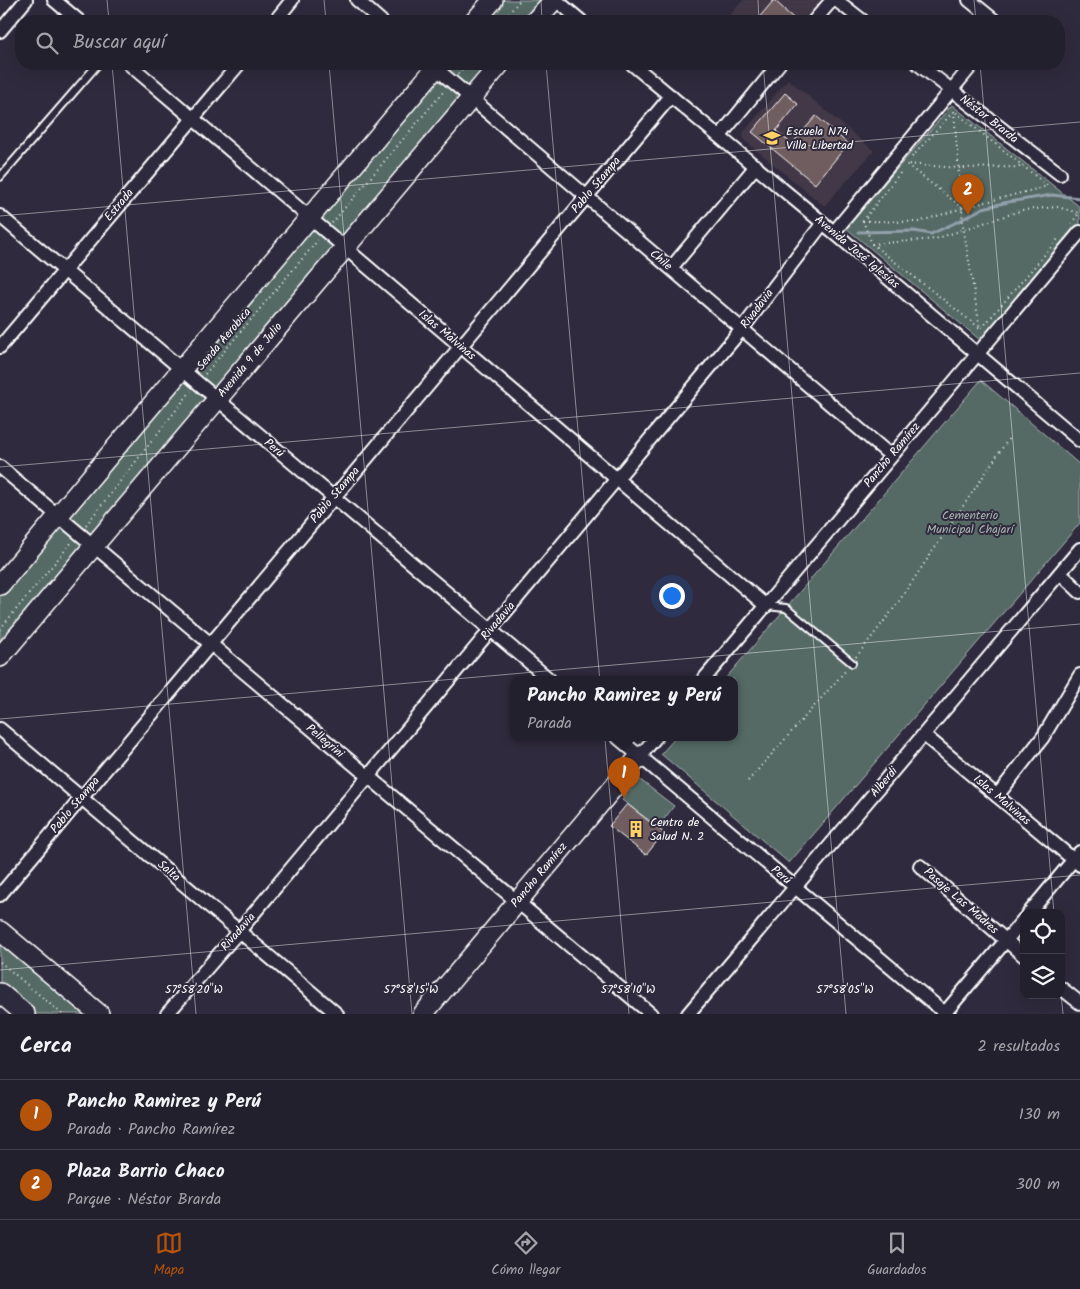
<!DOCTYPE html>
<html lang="es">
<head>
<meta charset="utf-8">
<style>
	body { margin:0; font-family:Kalam,sans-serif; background:#2b2836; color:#f1f3f6 }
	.controls { position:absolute; right:15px; bottom:15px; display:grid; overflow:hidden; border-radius:10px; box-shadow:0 5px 20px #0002 }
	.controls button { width:45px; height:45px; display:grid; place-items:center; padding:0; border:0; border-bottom:1px solid #403e4a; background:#23202e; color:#f1f3f6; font:25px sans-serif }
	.you { position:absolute; left:671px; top:595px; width:18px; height:18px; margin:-12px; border:4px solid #fff; border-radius:50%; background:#1a73e8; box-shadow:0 0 0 8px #1a73e833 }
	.badge { display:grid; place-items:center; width:32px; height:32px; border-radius:50%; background:#b45309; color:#fff; font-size:16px; font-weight:700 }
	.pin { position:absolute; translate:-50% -41px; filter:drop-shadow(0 1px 2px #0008) }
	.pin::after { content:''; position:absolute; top:26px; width:18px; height:15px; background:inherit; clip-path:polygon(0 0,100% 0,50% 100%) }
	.popup { position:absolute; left:510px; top:676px; width:228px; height:65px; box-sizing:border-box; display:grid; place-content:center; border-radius:10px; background:#23202e; filter:drop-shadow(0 1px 4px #0005); font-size:16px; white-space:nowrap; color:#a3a3aa }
	.popup b { font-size:19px; color:#f1f3f6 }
	.popup::after { content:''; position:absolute; left:50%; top:100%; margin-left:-10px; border:10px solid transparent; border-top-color:#23202e }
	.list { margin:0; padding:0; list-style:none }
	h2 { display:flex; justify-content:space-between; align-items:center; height:65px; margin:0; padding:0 20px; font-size:21px }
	h2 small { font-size:16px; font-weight:400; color:#a3a3aa }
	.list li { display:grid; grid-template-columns:32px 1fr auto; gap:15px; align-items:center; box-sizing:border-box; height:70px; padding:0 20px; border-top:1px solid #403e4a }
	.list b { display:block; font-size:19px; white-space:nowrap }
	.list p { margin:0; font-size:16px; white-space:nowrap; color:#a3a3aa }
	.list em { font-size:16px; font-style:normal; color:#a3a3aa }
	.icon { flex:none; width:28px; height:28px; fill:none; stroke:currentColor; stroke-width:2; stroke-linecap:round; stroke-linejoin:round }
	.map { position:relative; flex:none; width:1080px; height:1014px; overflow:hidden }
	.search { position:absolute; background:#23202e; box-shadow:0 5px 20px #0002; left:15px; right:15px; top:15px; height:55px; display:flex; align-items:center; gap:12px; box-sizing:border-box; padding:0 18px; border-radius:20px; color:#a3a3aa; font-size:19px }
	.sheet { height:205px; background:#23202e }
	nav { display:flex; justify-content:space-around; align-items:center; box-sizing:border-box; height:70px; border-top:1px solid #403e4a; background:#23202e; font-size:14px; color:#a3a3aa }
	nav a { display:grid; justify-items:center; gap:2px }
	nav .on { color:#b45309 }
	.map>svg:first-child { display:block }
</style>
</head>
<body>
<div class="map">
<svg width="1080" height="1014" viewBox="0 0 1080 1014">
	<rect width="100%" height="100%" fill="#2f2a3d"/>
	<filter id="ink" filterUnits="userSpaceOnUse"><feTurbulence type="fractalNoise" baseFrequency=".02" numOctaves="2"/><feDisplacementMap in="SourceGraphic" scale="10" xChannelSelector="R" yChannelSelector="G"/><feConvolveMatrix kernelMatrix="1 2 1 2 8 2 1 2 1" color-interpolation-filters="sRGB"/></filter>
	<g filter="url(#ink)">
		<g fill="#423947">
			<polygon points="743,0 819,0 821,1 804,21 725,21"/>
			<polygon points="788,79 874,151 824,206 744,140 743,133"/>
		</g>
		<g fill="#546a65" stroke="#aab4b2">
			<polygon points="498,0 546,0 530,21 480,21"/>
			<polygon points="445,64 493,64 471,90 443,66"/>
			<polygon points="435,75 463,99 345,240 315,217"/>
			<polygon points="952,105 1080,207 1080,224 980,340 846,228"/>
			<polygon points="310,225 338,248 217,392 187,369"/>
			<polygon points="182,376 210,400 93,540 64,516"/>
			<polygon points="981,380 1080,465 1080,523 789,863 661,754 676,737 734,737 734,679 725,679"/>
			<polygon points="58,521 88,546 0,650 0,590"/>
			<polygon points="639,779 674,806 658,827 622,800"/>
			<polygon points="0,944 86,1014 34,1014 0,984"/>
		</g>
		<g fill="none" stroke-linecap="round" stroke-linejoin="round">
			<polyline stroke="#92a0ac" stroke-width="3" points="858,232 914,231 931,234 959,221 983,208 1008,202 1052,195 1080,198"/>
		</g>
		<g fill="#705d5e" stroke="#fff">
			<polygon points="774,0 785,10 785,11 797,21 756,21"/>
			<polygon points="785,93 798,104 776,131 792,144 816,116 848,144 815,184 752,132"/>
			<polygon points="627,804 664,833 646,855 609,826"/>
		</g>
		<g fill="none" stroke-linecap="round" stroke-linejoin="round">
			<g stroke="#fff" stroke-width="10">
				<g id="lane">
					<polyline points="0,177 98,64"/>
					<polyline points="766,606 786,608 852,663"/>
				</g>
			</g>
			<g stroke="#fff" stroke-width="16">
				<g id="street">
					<polyline points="54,0 79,21"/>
					<polyline points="357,0 381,21"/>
					<polyline points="556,0 581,21"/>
					<polyline points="836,0 863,21"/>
					<polyline points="969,0 995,21"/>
					<polyline points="275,21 292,0"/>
					<polyline points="814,21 832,0"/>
					<polyline points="0,31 26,0"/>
					<polyline points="129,64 766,606"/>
					<polyline points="431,64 891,456"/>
					<polyline points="632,64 823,223 1080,441"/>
					<polyline points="918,64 1060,174"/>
					<polyline points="720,136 779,64"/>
					<polyline points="0,216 549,679"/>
					<polyline points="834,232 973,64"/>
					<polyline points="671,268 756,166"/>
					<polyline points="0,347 239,64"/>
					<polyline points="0,467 651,1014"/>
					<polyline points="1060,573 1080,592"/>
					<polyline points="704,679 1080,232"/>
					<polyline points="0,729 337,1014"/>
					<polyline points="924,735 1080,865"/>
					<polyline points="617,737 946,1014"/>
					<polyline points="640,756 656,737"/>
					<polyline points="997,796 1043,737 1080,675"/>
					<polyline points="920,866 1024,956"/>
					<polyline points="0,895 671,96"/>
					<polyline points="1029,913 1080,852"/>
					<polyline points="1061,988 1080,1003"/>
					<polyline points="167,1014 239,931 742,329 823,223"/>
					<polyline points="688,1014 1080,549"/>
					<polyline points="944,1014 1024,919"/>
				</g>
			</g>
			<g stroke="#fff" stroke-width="22">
				<g id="secondary">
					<polyline points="475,21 493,0"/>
					<polyline points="535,21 554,0"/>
					<polyline points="0,585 439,64"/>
					<polyline points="0,657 500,64"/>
					<polyline points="0,931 99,1014"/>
					<polyline points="0,993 25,1014"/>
					<polyline points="423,1014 640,756"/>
				</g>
			</g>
			<g stroke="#fff" stroke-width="2" stroke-dasharray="1 4" stroke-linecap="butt">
				<polyline points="502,21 520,0"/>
				<polyline points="458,74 466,64"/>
				<polyline points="954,111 963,225 980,329"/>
				<polyline points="912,157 954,111 1048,186"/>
				<polyline points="900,173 863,221 872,244 981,329 1058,239"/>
				<polyline points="963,208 906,164 959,168 1024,167"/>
				<polyline points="863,221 918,222 963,208 1048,186"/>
				<polyline points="332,223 444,91"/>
				<polyline points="872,244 935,239 1023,210 1057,207 1079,213 1071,224"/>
				<polyline points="205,374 318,240"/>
				<polyline points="86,525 191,391"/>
				<polyline points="0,629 72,542"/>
				<polyline points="856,657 895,607 1009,438"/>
				<polyline points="748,781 847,669"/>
				<polyline points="0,962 62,1014"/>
			</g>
			<use href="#lane" stroke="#2f2a3d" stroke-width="6"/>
			<use href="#street" stroke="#2f2a3d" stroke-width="12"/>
			<use href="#secondary" stroke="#2f2a3d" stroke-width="19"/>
		</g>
	</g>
	<path fill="none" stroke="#fff" stroke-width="1" stroke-opacity="0.45" d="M107 0 109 21M324 0 326 21M541 0 542 21M758 0 759 21M974 0 976 21M112 64 196 1014M329 64 412 1014M546 64 629 1014M763 64 846 1014M980 64 1054 913M0 216 1080 122M0 467 1080 373M0 719 1080 624M0 970 1080 875M1061 993 1063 1014"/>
	<defs>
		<g id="school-bare" transform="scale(1.35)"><path d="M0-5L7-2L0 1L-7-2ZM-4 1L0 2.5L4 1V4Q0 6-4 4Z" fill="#ffd166" stroke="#2f2a3d" stroke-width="2.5" paint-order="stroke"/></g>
		<g id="building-bare" transform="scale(1.35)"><path d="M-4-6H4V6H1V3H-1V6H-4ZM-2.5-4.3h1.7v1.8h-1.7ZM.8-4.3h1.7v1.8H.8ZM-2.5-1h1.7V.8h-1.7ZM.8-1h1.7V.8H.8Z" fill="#ffd166" stroke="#2f2a3d" stroke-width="2.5" paint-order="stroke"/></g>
	</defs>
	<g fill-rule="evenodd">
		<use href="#school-bare" x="772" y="138"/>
		<use href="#building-bare" x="636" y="829"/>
	</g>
	<g text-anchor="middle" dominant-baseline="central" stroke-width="4" stroke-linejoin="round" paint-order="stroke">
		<g font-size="12" fill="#fff" stroke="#2f2a3d">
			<text transform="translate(989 119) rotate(38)">Néstor Brarda</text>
			<text transform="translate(596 185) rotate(-50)">Pablo Stampa</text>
			<text transform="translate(119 205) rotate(-50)">Estrada</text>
			<text transform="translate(857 252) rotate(40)">Avenida José Iglesias</text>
			<text transform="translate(661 260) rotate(40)">Chile</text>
			<text transform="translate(757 309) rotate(-53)">Rivadavia</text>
			<text transform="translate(447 335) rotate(40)">Islas Malvinas</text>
			<text transform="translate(224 339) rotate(-50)">Senda Aerobica</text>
			<text transform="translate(250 360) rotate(-50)">Avenida 9 de Julio</text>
			<text transform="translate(274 448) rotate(40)">Perú</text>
			<text transform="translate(892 455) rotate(-50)">Pancho Ramírez</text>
			<text transform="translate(335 495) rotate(-50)">Pablo Stampa</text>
			<text transform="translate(498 621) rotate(-50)">Rivadavia</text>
			<text transform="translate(325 741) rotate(40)">Pellegrini</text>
			<text transform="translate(884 782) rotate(-50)">Alberdi</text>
			<text transform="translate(1002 800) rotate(40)">Islas Malvinas</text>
			<text transform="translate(75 805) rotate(-50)">Pablo Stampa</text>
			<text transform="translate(169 871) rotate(40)">Salta</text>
			<text transform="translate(539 875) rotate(-50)">Pancho Ramírez</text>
			<text transform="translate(781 875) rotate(40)">Perú</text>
			<text transform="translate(961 901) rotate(41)">Pasaje Las Madres</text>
			<text transform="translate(238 932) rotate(-49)">Rivadavia</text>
		</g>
		<g font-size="12" fill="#fff" stroke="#2f2a3d" text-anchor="start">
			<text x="786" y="131">Escuela N74<tspan x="786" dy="14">Villa Libertad</tspan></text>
			<text x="650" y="822">Centro de<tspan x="650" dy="14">Salud N. 2</tspan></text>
		</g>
		<g font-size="12" fill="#aab4b2" stroke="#2f2a3d">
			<text x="970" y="515">Cementerio<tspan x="970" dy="14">Municipal Chajarí</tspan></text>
		</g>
	</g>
	<g font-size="12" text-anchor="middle" fill="#fff" stroke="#2f2a3d" stroke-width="4" stroke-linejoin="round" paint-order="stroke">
		<text x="194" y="993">57°58'20"W</text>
		<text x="411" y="993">57°58'15"W</text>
		<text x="628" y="993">57°58'10"W</text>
		<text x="845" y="993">57°58'05"W</text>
	</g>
</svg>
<div class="controls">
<button><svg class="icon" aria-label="locate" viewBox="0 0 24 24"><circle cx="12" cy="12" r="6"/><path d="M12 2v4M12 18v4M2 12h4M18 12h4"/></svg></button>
<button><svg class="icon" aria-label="layers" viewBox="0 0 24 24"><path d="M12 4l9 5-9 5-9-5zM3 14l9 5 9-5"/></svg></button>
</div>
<div class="you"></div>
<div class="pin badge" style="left:624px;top:798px">1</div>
<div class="popup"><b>Pancho Ramirez y Perú</b>Parada</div>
<div class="pin badge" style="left:968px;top:215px">2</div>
<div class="search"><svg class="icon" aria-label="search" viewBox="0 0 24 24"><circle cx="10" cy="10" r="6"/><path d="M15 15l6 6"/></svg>Buscar aquí</div>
</div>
<section class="sheet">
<h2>Cerca<small>2 resultados</small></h2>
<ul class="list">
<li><span class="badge">1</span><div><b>Pancho Ramirez y Perú</b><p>Parada · Pancho Ramírez</p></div><em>130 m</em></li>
<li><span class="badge">2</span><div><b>Plaza Barrio Chaco</b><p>Parque · Néstor Brarda</p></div><em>300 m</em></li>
</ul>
</section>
<nav>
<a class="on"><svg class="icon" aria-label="map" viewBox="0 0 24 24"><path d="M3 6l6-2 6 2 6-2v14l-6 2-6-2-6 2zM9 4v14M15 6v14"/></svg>Mapa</a>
<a><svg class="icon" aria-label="directions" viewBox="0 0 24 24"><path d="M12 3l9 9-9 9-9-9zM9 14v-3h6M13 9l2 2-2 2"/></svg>Cómo llegar</a>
<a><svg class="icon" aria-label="saved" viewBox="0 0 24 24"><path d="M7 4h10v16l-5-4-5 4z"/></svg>Guardados</a>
</nav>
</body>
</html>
